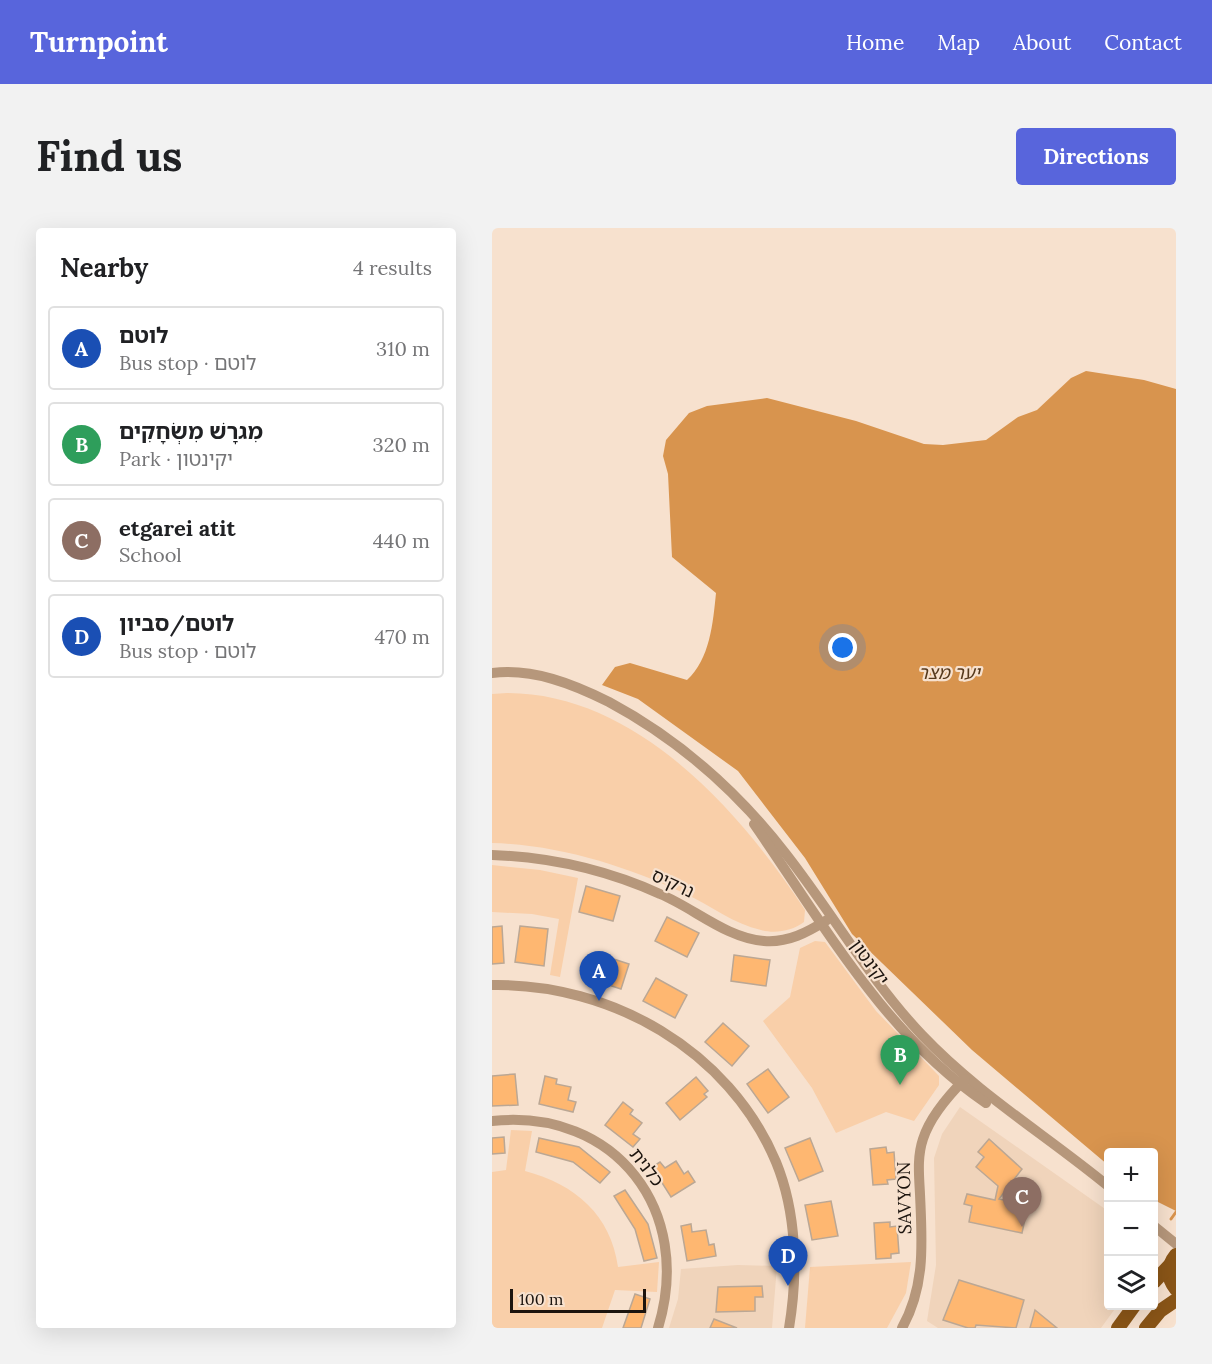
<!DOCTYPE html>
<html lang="en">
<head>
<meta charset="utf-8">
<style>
	body { margin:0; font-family:Lora,"Noto Sans Hebrew",serif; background:#f2f2f2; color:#202124 }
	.controls { position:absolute; right:18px; bottom:18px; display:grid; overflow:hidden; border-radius:6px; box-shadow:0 6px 24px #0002 }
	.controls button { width:54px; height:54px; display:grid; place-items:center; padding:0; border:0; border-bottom:2px solid #e0e0e0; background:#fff; color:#202124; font:30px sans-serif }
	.scale { position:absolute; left:18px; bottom:15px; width:136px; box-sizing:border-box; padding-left:6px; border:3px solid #1c140e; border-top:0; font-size:16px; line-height:21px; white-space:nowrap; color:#1c140e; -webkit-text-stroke:4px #f7e1ce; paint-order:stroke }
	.you { position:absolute; left:351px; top:420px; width:21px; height:21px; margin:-15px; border:4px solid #fff; border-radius:50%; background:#1a73e8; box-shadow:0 0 0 9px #1a73e833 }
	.badge { display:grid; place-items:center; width:39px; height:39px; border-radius:50%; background:#5865dc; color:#fff; font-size:20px; font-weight:700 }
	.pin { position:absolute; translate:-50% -50px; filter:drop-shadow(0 2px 3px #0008) }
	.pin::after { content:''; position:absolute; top:32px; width:21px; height:18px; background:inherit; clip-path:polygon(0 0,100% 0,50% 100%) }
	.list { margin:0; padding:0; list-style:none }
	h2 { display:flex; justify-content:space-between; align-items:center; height:78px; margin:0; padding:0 24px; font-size:26px }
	h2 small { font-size:20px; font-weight:400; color:#757577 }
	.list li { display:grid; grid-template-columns:39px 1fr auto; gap:18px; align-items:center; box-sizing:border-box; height:84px; margin:0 12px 12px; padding:0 12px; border:2px solid #e0e0e0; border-radius:6px }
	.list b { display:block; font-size:22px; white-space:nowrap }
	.list p { margin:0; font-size:20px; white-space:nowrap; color:#757577 }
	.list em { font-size:20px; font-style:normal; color:#757577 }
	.icon { flex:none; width:33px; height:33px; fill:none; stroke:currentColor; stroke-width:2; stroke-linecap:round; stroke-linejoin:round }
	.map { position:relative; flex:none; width:684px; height:1100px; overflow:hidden; border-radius:6px }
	header { display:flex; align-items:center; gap:36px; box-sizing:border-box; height:84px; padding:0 30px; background:#5865dc; color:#fff }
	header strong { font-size:28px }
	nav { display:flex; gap:33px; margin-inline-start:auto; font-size:21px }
	.intro { display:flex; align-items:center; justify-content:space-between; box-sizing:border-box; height:144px; padding:0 36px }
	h1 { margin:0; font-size:42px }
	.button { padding:15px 27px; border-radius:6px; background:#5865dc; color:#fff; font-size:21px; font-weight:700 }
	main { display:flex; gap:36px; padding:0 36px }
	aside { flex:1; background:#fff; border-radius:6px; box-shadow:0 6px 24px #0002 }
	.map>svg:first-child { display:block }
</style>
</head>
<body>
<header>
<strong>Turnpoint</strong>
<nav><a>Home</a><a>Map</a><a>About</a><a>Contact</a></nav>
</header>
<div class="intro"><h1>Find us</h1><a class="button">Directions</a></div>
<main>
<aside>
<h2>Nearby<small>4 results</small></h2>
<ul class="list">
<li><span class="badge" style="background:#1a4fb4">A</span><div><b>לוטם</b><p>Bus stop · לוטם</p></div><em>310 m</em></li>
<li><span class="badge" style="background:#2e9e5b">B</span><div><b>מִגרָשׁ מִשְׂחָקִים</b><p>Park · יקינטון</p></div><em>320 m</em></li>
<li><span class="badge" style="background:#8d6e63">C</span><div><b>etgarei atit</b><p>School</p></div><em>440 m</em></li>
<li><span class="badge" style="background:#1a4fb4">D</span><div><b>לוטם/סביון</b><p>Bus stop · לוטם</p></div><em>470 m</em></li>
</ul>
</aside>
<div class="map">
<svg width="684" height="1100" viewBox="0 0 684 1100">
	<rect width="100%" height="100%" fill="#f7e1ce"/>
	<g fill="#f0d4bb">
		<polygon points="468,879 616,983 616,1078 625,1078 609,1100 446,1100 435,1093 444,1037 442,930 450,906"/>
		<polygon points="246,1037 285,1038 280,1100 177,1100 186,1071 189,1041"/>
	</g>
	<g fill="#f9cfa9">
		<path d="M15 465C144 465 248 583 313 682L312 694C300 703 283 706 269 702 242 696 219 678 194 666 133 638 68 617 0 615V466Z"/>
		<polygon points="0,637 48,642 86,650 68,749 58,747 67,691 40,686 0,684"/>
		<polygon points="323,713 333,714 384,783 447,848 447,857 422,893 394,884 344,905 320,860 271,793 298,769 308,720"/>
		<path d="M19 902 40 903 33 943C83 956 119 987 126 1039L167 1034 165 1064 123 1062 110 1100H0V944L14 942Z"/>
		<polygon points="419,1034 414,1065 395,1100 313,1100 318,1039"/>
	</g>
	<path fill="#d8944e" d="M594 143 652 152 684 161V983L662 972V924H616V937L480 822 360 706 313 630 246 543 146 471 110 457 123 439 138 435 195 452C218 431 221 395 224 365L180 329 176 246 171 228 174 212 197 185 215 178 275 170 364 193 432 216 451 217 494 212 526 189 545 182 579 150Z"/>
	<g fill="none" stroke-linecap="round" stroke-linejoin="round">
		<polyline stroke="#d8934d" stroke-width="3" points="679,991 684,984"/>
	</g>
	<g fill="#feb771" stroke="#bba794" stroke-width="1.5">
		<polygon points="94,658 128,668 121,693 87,684"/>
		<polygon points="175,689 207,705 195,729 163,713"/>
		<polygon points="10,698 12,735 0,736 0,699"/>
		<polygon points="28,698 56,701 52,738 23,734"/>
		<polygon points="103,725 137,736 129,761 95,750"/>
		<polygon points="242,727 278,732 274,758 239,753"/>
		<polygon points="164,750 195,767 183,790 151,773"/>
		<polygon points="231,795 257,818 240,838 213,814"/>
		<polygon points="276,841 297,869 276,885 255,856"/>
		<polygon points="23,846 26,877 0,878 0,848"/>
		<polygon points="53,848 65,851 64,856 79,859 76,872 84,874 81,884 47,876"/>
		<polygon points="204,849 216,863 212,866 215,869 188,892 174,875"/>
		<polygon points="131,874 141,882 138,886 150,895 141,906 148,911 141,919 113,897"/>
		<polygon points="12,909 13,925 0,926 0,910"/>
		<polygon points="47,910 87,919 118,944 108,955 81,934 44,924"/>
		<polygon points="318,910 331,943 307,953 293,920"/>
		<polygon points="497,911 530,941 507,971 536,977 530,1005 477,994 480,978 472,976 475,966 503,972 506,958 484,939 492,929 486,924"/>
		<polygon points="394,919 395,925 402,924 404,951 395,952 396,956 381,957 378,921"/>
		<polygon points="184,933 192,946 196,943 203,954 179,969 160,939 168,934 173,940"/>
		<polygon points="133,962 156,996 165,1030 152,1033 143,1001 122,968"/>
		<polygon points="339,973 346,1008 320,1012 313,977"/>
		<polygon points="398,994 398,999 405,998 407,1025 399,1026 399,1030 384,1031 382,995"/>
		<polygon points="199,996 200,1004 214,1002 217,1017 222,1016 224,1028 195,1033 189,998"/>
		<polygon points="467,1052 532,1072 524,1100 484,1097 483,1100 476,1100 451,1092"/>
		<polygon points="270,1058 271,1069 263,1069 263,1083 224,1084 226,1059"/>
		<polygon points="143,1066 158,1071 149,1100 131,1100"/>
		<polygon points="543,1082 565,1100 538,1100"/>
		<polygon points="222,1091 245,1100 218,1100"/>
	</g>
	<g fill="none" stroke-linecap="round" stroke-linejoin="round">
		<g stroke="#b6977b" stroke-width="10">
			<path d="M0 445C41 440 81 456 117 474 186 511 246 564 294 626 341 686 378 752 430 807 486 866 554 907 616 958"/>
			<path d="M262 596C331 695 392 806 494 875"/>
			<path d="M0 627C58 629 115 642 168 666 202 680 234 710 272 713 296 715 316 704 335 692"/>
			<path d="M0 757C119 755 237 822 284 934 305 985 306 1046 297 1100"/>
			<path d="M0 893C124 880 202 983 166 1100"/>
			<polyline points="662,998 684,1016"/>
			<path d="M410 1100C434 1057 430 1013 428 966 427 947 425 929 431 911 438 889 457 867 473 851"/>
		</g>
		<g stroke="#8a5517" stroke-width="14">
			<path d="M684 1027C675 1038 675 1050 684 1061"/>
			<polyline points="662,1054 677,1038"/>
			<polyline points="626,1100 642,1078"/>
			<polyline points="654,1100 668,1083 684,1072"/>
		</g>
	</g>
	<g text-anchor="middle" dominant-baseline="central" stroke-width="4.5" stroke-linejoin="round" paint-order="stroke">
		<g font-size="18" font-style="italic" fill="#56391c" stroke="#f7e1ce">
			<text x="457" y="444">יער מצר</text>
		</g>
		<g font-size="18" fill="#1c140e" stroke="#f7e1ce">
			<text transform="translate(181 655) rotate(25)">נרקיס</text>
			<text transform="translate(378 734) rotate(54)">יקינטון</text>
			<text transform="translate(155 939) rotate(52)">כלנית</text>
			<text transform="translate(412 970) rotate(-91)">SAVYON</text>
		</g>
	</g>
</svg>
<div class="controls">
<button>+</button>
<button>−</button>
<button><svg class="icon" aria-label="layers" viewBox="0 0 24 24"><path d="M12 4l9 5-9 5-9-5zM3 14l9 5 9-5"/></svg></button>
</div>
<div class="scale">100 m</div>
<div class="you"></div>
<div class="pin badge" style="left:107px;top:773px;background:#1a4fb4">A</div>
<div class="pin badge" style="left:408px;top:857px;background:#2e9e5b">B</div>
<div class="pin badge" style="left:530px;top:999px;background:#8d6e63">C</div>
<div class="pin badge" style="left:296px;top:1058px;background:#1a4fb4">D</div>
</div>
</main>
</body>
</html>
